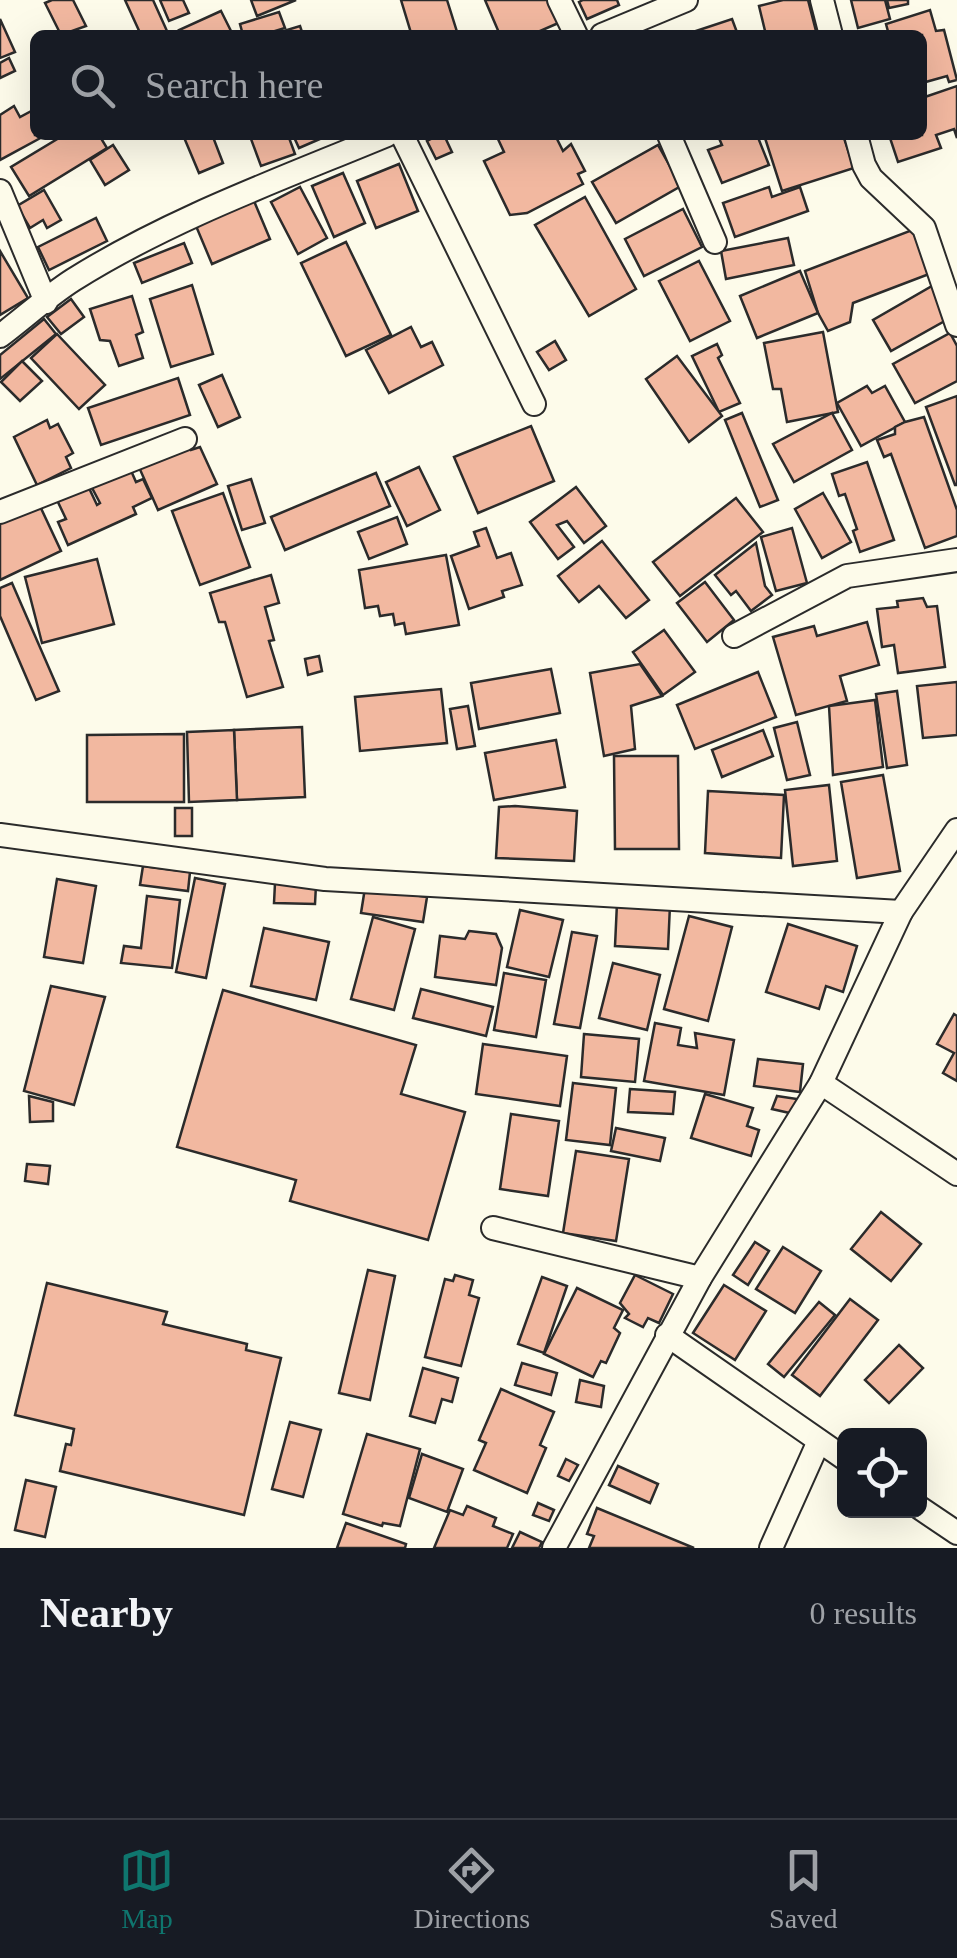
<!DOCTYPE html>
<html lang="en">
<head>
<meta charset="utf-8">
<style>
	body { margin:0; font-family:"Times New Roman",serif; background:#242831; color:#f1f3f6 }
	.controls { position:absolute; right:30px; bottom:30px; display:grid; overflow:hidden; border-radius:15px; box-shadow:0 10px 40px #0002 }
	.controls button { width:90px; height:90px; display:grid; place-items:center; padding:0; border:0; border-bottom:2px solid #363941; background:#171b24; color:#f1f3f6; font:50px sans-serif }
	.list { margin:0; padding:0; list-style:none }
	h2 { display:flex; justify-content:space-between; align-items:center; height:130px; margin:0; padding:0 40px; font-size:42px }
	h2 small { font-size:32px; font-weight:400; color:#9ea1a6 }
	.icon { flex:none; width:55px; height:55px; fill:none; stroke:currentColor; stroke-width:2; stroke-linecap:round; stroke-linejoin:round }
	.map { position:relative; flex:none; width:957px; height:1548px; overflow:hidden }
	.search { position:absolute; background:#171b24; box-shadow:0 10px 40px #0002; left:30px; right:30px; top:30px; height:110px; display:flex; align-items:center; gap:25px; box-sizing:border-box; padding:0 35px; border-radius:15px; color:#9ea1a6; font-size:38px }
	.sheet { height:270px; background:#171b24 }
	nav { display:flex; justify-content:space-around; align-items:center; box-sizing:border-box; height:140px; border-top:2px solid #363941; background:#171b24; font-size:28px; color:#9ea1a6 }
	nav a { display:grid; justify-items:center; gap:5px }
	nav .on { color:#0f766e }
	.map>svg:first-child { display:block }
</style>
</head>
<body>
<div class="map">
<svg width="957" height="1548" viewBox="0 0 957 1548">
	<rect width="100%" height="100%" fill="#fdfbea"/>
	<g fill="#f2b8a0" stroke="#2b2b2b" stroke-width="2.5">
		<polygon points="52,0 73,0 86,26 61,35 45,3"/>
		<polygon points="125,0 153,0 167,31 158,35 141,35"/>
		<polygon points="160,0 183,0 189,13 169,21"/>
		<polygon points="251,0 296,0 257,16"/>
		<polygon points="401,0 447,0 458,35 404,35 411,33"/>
		<polygon points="485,0 554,0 563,21 531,35 500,35"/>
		<polygon points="583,0 617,0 619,5 587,19 579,2"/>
		<polygon points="783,0 808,0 817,35 766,35 759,6"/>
		<polygon points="851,0 885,0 890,19 858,28"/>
		<polygon points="887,0 908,0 908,4 889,8"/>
		<polygon points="930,10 936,31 944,30 957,80 949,82 947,76 922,83 922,35 889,35 886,24"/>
		<polygon points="221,11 233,35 182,35 179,30"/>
		<polygon points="279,12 285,28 262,35 243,35 240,24"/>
		<polygon points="0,19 15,52 0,58"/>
		<polygon points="732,19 738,35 690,35 690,33"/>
		<polygon points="300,26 303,35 278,35 277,33"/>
		<polygon points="9,58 15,71 0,78 0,63"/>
		<polygon points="957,86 957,138 954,129 936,135 941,148 898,162 889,135 922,135 922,98"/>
		<polygon points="14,106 20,117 35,109 35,135 46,135 0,160 0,115"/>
		<polygon points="64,135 99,135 107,148 29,196 11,167"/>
		<polygon points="183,135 218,135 213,137 223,163 199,173"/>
		<polygon points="261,135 288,135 295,154 261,166 251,139"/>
		<polygon points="293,135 329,135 299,148"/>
		<polygon points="439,135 444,135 452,152 436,159 427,141"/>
		<polygon points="506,135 523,135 524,138 532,135 555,135 563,151 571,144 585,171 578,174 583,184 527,213 510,215 484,161 504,152 498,139"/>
		<polygon points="757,135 769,165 722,183 708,150 722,145 718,136 722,135"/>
		<polygon points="764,135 843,135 854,168 782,191"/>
		<polygon points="113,145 129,170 105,185 90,160"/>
		<polygon points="658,145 681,186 616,223 592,182"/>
		<polygon points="399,164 418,211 376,228 357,181"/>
		<polygon points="343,173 365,223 334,237 312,186"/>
		<polygon points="300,187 327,238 298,254 271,202"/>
		<polygon points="769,187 772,197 800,187 808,211 735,237 723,203"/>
		<polygon points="44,190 61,220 47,228 43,220 30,228 17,206"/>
		<polygon points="585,197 636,289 589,316 535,225"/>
		<polygon points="254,201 270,239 212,264 196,226"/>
		<polygon points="683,209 702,247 644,276 625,239"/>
		<polygon points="96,218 107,241 49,270 38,247"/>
		<polygon points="920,227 937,271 853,303 850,322 828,331 818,313 805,271"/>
		<polygon points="788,238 794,265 726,279 721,251"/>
		<polygon points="346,242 391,335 346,356 301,263"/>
		<polygon points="184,243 192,263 142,283 134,263"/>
		<polygon points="0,251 28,298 0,315"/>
		<polygon points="699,261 730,321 690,341 659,281"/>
		<polygon points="800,271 818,313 757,338 740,296"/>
		<polygon points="192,285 213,354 171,367 150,299"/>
		<polygon points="932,286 950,318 891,351 873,320"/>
		<polygon points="132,296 143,332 136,335 143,358 119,366 110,341 100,340 90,309"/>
		<polygon points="71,299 84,317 61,334 47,317"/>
		<polygon points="44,319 56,334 0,379 0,355"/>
		<polygon points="411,327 421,347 432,342 443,365 389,393 366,350"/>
		<polygon points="823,332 838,412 787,422 781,389 773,389 764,343"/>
		<polygon points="950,333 957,346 957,381 915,403 893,364"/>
		<polygon points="57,334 105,385 79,409 31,358"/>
		<polygon points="555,341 566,360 549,370 537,352"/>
		<polygon points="717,344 722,355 718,358 740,403 719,412 692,356"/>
		<polygon points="677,356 722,416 689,442 646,379"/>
		<polygon points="22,361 42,381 20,401 1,382"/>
		<polygon points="222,375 240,417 218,427 199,385"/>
		<polygon points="178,378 190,415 101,445 88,408"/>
		<polygon points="867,386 872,393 885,386 905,422 861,446 837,403"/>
		<polygon points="957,396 957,485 955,485 926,407"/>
		<polygon points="742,413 778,500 760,507 725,420"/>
		<polygon points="832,413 852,450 794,482 773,444"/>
		<polygon points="924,417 957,510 957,536 925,548 891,454 884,457 877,440 895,434 895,427 905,422"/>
		<polygon points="47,420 50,428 58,424 73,453 66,457 71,468 37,485 14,437"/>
		<polygon points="531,426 554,481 478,513 454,457"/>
		<polygon points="188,443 191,450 200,447 217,484 158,510 138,465"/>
		<polygon points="867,462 894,540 860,552 853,531 857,529 845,494 839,496 832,474"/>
		<polygon points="129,466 136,482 143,479 152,498 133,507 136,514 68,545 58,522 66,519 57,500 88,486 97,505 100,503 90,484"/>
		<polygon points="419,467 440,510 407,526 386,482"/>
		<polygon points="376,473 390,506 285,550 271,517"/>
		<polygon points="251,479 265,523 242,530 228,486"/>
		<polygon points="576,487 606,526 584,543 567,521 557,525 574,547 558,559 530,522"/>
		<polygon points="223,493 250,567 200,585 172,511"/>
		<polygon points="823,493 851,542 822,558 795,509"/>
		<polygon points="736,498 763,532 680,596 653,562"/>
		<polygon points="39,504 61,551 0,580 0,522"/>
		<polygon points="397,517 407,544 369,559 358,532"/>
		<polygon points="486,528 497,558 511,553 522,585 502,591 504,597 469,609 451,556 479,546 474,532"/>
		<polygon points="792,528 807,583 776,591 761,537"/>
		<polygon points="602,541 649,600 626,618 599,586 579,602 558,576"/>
		<polygon points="756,543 765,586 772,595 751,611 736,591 731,595 715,575"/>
		<polygon points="446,555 459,625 406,634 404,623 395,625 393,614 380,616 378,606 365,608 359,570"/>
		<polygon points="97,559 114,624 42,643 25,577"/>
		<polygon points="271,575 279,603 265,607 274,640 269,641 283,687 247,697 225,622 219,622 210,593"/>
		<polygon points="705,582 734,620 707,642 677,603"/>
		<polygon points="12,583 59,691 36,700 0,616 0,588"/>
		<polygon points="923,598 927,607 937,606 945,667 898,673 894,645 882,647 877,609 898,607 897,601"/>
		<polygon points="867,622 879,665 840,676 847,701 796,715 773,637 814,626 817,636"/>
		<polygon points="664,630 695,672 663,695 633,652"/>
		<polygon points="319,656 322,671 308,675 305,659"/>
		<polygon points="640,664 662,696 631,706 635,749 604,756 590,673"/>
		<polygon points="551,669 560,713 479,729 471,683"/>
		<polygon points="758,672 776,717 695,749 677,705"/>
		<polygon points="957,682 957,735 923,738 917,686"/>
		<polygon points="441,689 447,743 360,751 355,697"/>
		<polygon points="897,691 907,765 887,768 876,694"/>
		<polygon points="875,700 883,767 833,775 829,706"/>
		<polygon points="468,706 475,746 457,749 450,709"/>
		<polygon points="797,722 810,775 787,780 774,728"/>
		<polygon points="302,727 305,797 237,800 234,730"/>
		<polygon points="234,730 237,800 189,802 187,732"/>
		<polygon points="763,730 773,756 722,777 712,750"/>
		<polygon points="184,734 184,802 87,802 87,735"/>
		<polygon points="556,740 565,787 494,800 485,753"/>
		<polygon points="614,756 678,756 679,849 615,849"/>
		<polygon points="883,775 900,871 857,878 841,782"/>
		<polygon points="829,785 837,861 793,866 785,790"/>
		<polygon points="708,791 784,795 781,858 705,853"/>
		<polygon points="515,806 577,811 574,861 496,858 499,807"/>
		<rect x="175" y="808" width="17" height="28"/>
		<polygon points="143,866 190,872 188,891 140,885"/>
		<polygon points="195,878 225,884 206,978 176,972"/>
		<polygon points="57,879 96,886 83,963 44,957"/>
		<polygon points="275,883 316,885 315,904 274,903"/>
		<polygon points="365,888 427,897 423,922 361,913"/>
		<polygon points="147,896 180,900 172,968 121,963 124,946 141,948"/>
		<polygon points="617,903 670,905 668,949 615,946"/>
		<polygon points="520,910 563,920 549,977 507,967"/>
		<polygon points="689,916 732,927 708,1021 664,1009"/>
		<polygon points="373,917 415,929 394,1010 351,999"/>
		<polygon points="788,924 857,946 843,992 826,986 819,1009 766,992"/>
		<polygon points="264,928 329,942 316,1000 251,986"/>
		<polygon points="469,931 496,934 502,948 496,985 435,977 440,936 465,939"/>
		<polygon points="572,932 597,936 580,1028 554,1024"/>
		<polygon points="613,963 660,975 647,1030 599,1018"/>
		<polygon points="504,973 546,980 536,1037 494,1030"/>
		<polygon points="51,986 105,997 74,1105 24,1091"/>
		<polygon points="421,989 493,1007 486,1036 413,1018"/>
		<polygon points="223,990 416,1045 401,1094 465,1112 428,1240 290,1201 296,1180 177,1147"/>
		<polygon points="954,1014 957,1016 957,1081 943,1073 954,1053 937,1044"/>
		<polygon points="655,1023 681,1028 678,1045 697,1048 695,1033 734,1040 724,1095 644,1081"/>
		<polygon points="584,1034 639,1039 635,1082 581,1077"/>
		<polygon points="483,1044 567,1056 560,1106 476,1094"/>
		<polygon points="758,1059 803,1064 800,1092 754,1086"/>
		<polygon points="573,1083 616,1088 610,1145 566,1140"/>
		<polygon points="630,1089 675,1092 673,1114 628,1112"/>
		<polygon points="705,1094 753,1108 747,1126 759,1130 751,1156 691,1138"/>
		<polygon points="29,1096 53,1102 53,1121 30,1122"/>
		<polygon points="777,1096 797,1099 794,1114 772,1109"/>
		<polygon points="511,1114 559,1121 548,1196 500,1189"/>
		<polygon points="616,1128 665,1138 660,1161 611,1151"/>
		<polygon points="576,1151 629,1159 616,1241 563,1233"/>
		<polygon points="27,1164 50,1166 48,1184 25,1181"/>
		<polygon points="881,1212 921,1244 891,1281 851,1249"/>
		<polygon points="755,1242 769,1251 748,1285 733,1275"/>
		<polygon points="783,1247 821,1271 795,1313 756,1289"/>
		<polygon points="368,1270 395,1276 370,1400 339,1393"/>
		<polygon points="455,1275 473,1280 469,1295 479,1298 461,1366 425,1357 445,1279 453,1281"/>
		<polygon points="635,1275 673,1294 659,1323 648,1318 643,1327 625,1318 629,1314 620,1303"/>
		<polygon points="542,1277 567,1286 544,1353 518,1344"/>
		<polygon points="47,1283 167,1312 163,1324 247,1344 246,1350 281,1358 244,1515 60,1471 66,1444 71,1445 74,1429 15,1415"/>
		<polygon points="724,1285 766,1311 735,1360 693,1333"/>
		<polygon points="577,1288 623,1310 614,1328 620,1333 606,1363 601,1361 593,1377 544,1354"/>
		<polygon points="850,1299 878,1320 820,1396 792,1375"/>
		<polygon points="819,1302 835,1315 784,1377 768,1364"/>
		<polygon points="899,1345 923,1368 889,1403 865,1380"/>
		<polygon points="522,1363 557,1373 551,1395 515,1385"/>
		<polygon points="423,1368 458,1378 452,1402 442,1399 435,1423 410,1416"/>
		<polygon points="580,1380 604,1386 601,1407 576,1402"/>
		<polygon points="501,1389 554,1412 540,1445 546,1448 527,1493 474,1470 486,1443 479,1440"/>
		<polygon points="290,1422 321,1430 303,1497 272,1489"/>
		<polygon points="367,1434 420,1449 400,1526 383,1523 382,1526 343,1514"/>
		<polygon points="422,1454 463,1469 447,1512 409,1498"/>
		<polygon points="566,1459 578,1465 569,1481 558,1476"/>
		<polygon points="618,1466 658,1484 650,1503 609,1485"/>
		<polygon points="26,1480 56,1487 45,1537 15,1530"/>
		<polygon points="538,1503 554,1510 549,1521 533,1515"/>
		<polygon points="467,1506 496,1518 493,1526 513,1534 507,1548 434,1548 450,1510 463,1515"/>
		<polygon points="597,1508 694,1548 589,1548 594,1536 587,1534"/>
		<polygon points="346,1523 406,1544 405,1548 337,1548"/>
		<polygon points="520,1532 542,1542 539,1548 512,1548"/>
	</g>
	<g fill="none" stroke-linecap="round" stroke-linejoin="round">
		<g stroke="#2b2b2b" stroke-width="26">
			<g id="minor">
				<polyline points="559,0 576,35"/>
				<polyline points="822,0 831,35"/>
				<polyline points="602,35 686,0"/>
				<polyline points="402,135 534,404"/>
				<polyline points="669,135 715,242"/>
				<polyline points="856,135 864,165 871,178 924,228 957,325"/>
				<polyline points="0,191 46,302"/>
				<path d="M0 336C24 318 48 296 73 280 170 219 281 179 387 135"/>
				<polyline points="0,512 185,439"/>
				<polyline points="734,636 847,576 957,560"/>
				<polyline points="0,835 325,879 901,912"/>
				<polyline points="821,1083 957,1174"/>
				<polyline points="493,1228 700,1278"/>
				<polyline points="667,1335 844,1458"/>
				<polyline points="920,1508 957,1533"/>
				<polyline points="554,1548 700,1278 821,1083 901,912 957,830"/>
				<polyline points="771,1548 819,1441"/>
			</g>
		</g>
		<use href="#minor" stroke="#fdfbea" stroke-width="22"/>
	</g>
</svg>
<div class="controls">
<button><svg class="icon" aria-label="locate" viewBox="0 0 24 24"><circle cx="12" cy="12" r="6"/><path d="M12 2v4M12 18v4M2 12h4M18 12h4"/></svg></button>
</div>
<div class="search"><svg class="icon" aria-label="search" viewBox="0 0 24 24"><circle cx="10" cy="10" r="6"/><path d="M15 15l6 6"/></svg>Search here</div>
</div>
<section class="sheet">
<h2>Nearby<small>0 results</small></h2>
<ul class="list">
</ul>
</section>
<nav>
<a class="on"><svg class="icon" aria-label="map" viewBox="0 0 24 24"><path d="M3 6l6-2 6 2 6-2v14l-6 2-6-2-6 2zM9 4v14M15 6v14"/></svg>Map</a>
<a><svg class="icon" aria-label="directions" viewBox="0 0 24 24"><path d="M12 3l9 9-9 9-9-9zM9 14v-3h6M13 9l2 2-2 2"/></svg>Directions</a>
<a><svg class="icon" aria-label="saved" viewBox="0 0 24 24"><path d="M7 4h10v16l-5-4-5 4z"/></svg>Saved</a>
</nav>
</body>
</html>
